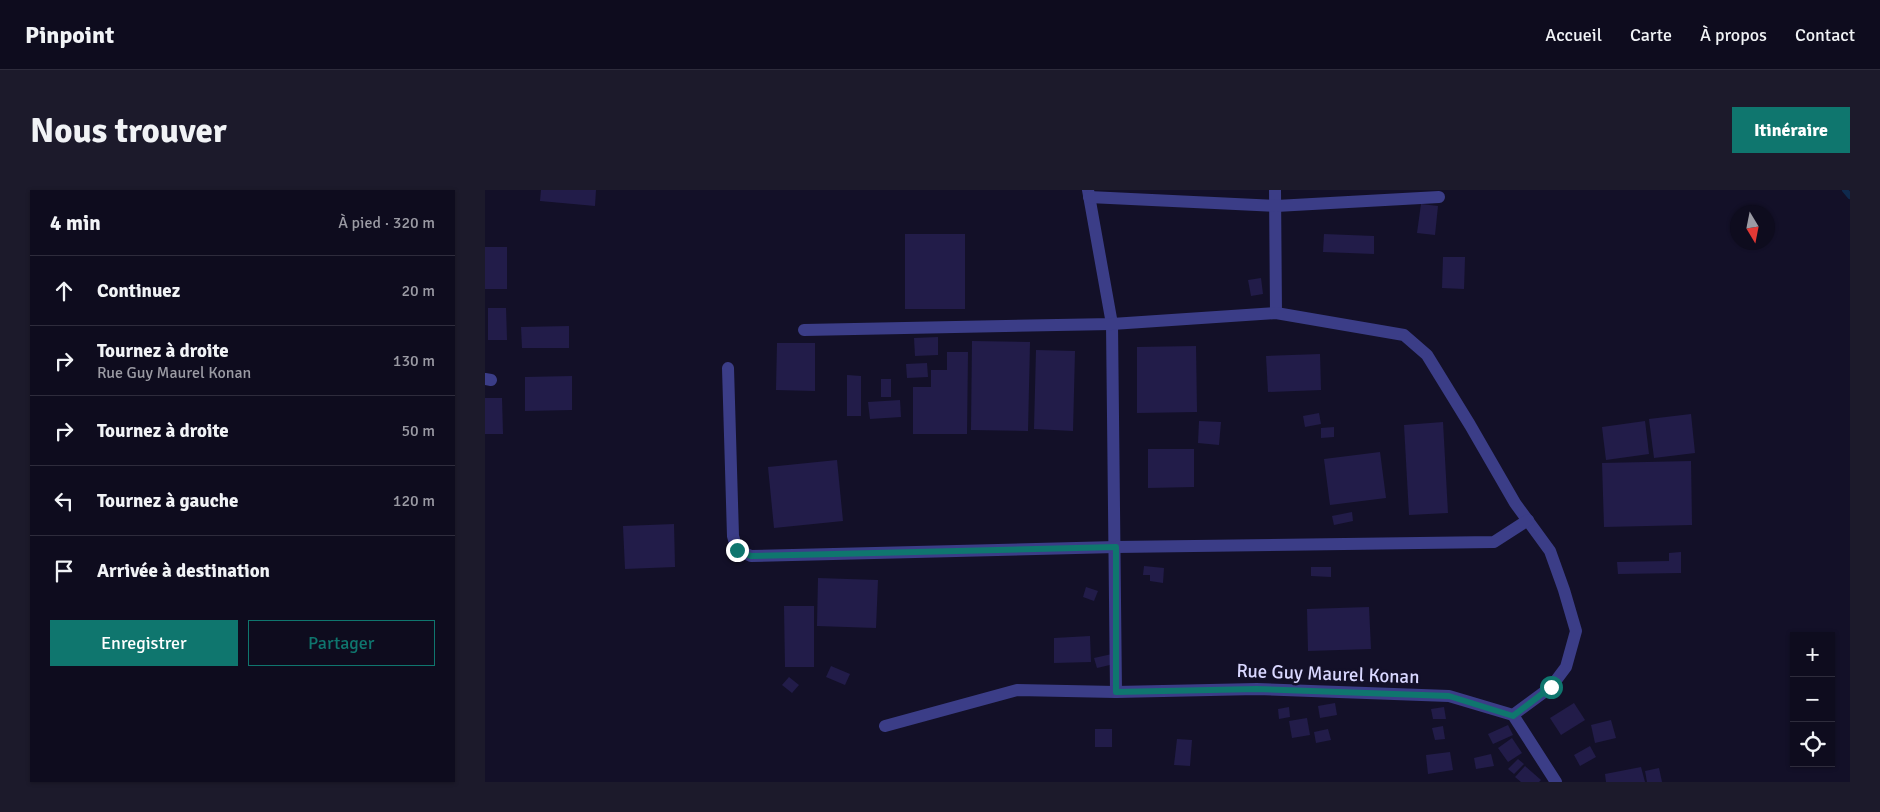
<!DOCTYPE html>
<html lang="fr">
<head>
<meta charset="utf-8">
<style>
	body { margin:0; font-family:Signika,sans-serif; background:#1c1a2b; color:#f1f3f6 }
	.controls { position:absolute; right:15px; bottom:15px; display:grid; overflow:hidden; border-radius:0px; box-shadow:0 1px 4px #0004 }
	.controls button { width:45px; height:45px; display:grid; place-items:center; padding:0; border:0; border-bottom:1px solid #2e2c3c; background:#0e0c1e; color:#f1f3f6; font:25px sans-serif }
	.compass { position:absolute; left:1245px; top:15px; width:45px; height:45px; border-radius:50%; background:#0e0c1e; box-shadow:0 1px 4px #0004; rotate:170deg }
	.stop { position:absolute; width:15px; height:15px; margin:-11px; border:4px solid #0f766e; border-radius:50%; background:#fff }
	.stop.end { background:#0f766e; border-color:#fff; box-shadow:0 1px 5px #0008 }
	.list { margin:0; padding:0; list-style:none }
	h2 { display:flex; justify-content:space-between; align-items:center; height:65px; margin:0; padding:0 20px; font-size:21px }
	h2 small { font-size:16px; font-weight:400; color:#9b9ba4 }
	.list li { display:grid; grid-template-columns:32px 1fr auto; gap:15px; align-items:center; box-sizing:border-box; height:70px; padding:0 20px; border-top:1px solid #2e2c3c }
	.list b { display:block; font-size:19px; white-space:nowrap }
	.list p { margin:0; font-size:16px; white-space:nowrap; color:#9b9ba4 }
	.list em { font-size:16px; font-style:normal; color:#9b9ba4 }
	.actions { display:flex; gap:10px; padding:15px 20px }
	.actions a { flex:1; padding:11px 0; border:1px solid #0f766e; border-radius:0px; text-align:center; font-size:18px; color:#0f766e }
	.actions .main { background:#0f766e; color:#fff }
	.icon { flex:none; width:28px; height:28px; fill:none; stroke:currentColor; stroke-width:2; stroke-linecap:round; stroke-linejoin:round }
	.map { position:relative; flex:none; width:1365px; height:592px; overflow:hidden; border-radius:0px }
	header { display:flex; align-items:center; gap:30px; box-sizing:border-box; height:70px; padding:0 25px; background:#0e0c1e; border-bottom:1px solid #2e2c3c }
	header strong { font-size:24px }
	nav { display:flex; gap:28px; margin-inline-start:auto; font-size:18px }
	.intro { display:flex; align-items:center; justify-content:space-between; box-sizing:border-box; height:120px; padding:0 30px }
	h1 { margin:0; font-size:35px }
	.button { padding:12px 22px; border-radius:0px; background:#0f766e; color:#fff; font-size:18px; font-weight:700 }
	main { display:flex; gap:30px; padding:0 30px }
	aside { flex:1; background:#0e0c1e; border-radius:0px; box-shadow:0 1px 4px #0004 }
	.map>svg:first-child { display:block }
</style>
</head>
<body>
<header>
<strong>Pinpoint</strong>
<nav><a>Accueil</a><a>Carte</a><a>À propos</a><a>Contact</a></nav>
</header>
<div class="intro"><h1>Nous trouver</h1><a class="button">Itinéraire</a></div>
<main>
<aside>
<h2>4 min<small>À pied · 320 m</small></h2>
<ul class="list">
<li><svg class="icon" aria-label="ahead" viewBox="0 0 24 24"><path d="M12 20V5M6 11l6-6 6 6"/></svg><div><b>Continuez</b></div><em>20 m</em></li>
<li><svg class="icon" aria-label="right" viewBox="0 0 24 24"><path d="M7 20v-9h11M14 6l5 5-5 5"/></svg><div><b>Tournez à droite</b><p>Rue Guy Maurel Konan</p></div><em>130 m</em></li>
<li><svg class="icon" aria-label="right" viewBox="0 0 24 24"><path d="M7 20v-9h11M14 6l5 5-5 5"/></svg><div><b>Tournez à droite</b></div><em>50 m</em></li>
<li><svg class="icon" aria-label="left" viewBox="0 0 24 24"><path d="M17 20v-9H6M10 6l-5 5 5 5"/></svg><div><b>Tournez à gauche</b></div><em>120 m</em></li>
<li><svg class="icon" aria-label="arrive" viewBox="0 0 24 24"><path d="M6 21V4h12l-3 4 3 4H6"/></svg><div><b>Arrivée à destination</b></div></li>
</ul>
<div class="actions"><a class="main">Enregistrer</a><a>Partager</a></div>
</aside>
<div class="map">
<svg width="1365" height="592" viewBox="0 0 1365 592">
	<rect width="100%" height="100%" fill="#131028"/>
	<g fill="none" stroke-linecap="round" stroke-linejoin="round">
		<polyline stroke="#0f2a4d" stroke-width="6" points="1360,0 1365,6"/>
	</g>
	<g fill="#221c49">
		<polygon points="56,0 111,0 110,16 55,11"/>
		<polygon points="936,14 953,16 950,45 932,43"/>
		<rect x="420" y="44" width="60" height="75"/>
		<polygon points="839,44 889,46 889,64 838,62"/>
		<rect x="0" y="57" width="22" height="42"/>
		<polygon points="958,67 980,67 979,99 957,98"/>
		<polygon points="776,88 778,104 766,106 763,90"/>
		<polygon points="3,118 21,118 22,150 3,150"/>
		<polygon points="84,136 84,158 37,158 36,137"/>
		<polygon points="453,147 453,165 430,166 429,148"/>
		<polygon points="487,151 545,152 543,241 486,240"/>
		<polygon points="292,153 330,153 330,201 291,200"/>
		<polygon points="711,156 712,222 652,223 652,157"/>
		<polygon points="551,160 590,161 588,241 549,239"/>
		<polygon points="462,162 483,162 482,244 428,244 428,197 446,197 446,180 462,180"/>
		<polygon points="835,164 836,200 783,202 781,166"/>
		<polygon points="442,173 443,187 422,188 421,174"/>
		<polygon points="362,185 376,186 376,226 362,226"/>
		<polygon points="87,186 87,220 40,221 40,187"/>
		<rect x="396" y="189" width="10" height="18"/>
		<polygon points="0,208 17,208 18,244 0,244"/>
		<polygon points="415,210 416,227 385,229 383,212"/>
		<polygon points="834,223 836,234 820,237 818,226"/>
		<polygon points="1206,224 1210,263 1169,268 1164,229"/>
		<polygon points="714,231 736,232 734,255 713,253"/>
		<polygon points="1160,231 1164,264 1121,270 1117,237"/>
		<polygon points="958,232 963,323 924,325 919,235"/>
		<polygon points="849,237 849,247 836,248 836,238"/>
		<polygon points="663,259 709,259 709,297 663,298"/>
		<polygon points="895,262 901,308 845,315 839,269"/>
		<polygon points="352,270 358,331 289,338 283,277"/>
		<polygon points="1206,271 1207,335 1119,337 1117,273"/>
		<polygon points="867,322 868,331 849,335 847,326"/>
		<polygon points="189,334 190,377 140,379 138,336"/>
		<polygon points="1196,362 1196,383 1133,384 1132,372 1184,371 1184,363"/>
		<polygon points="659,376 679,378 678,393 665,391 665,385 658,385"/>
		<polygon points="826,377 846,377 846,387 826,386"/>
		<polygon points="333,388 393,390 391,438 332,436"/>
		<polygon points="601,397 613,401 609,411 598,407"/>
		<polygon points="299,416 329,416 329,477 300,477"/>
		<polygon points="884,417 886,459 823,461 822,419"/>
		<polygon points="605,446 606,472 569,473 569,448"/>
		<polygon points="627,464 629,474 612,478 609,468"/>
		<polygon points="346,476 365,484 360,495 341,487"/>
		<polygon points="304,487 314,495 307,503 297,495"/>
		<polygon points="850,513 852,525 835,528 833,516"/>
		<polygon points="1089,513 1100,530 1076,545 1065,528"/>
		<polygon points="804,517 805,527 794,529 793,519"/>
		<polygon points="959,517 961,529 948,529 946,519"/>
		<polygon points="822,528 825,545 807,548 804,531"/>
		<polygon points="1126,530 1131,548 1110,553 1106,535"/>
		<polygon points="1023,535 1028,545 1008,554 1003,544"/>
		<polygon points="958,536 960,549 950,550 947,538"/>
		<rect x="610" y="539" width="17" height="18"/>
		<polygon points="843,539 846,550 831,553 829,542"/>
		<polygon points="1027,548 1037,563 1023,572 1013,558"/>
		<polygon points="692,549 707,550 705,576 689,575"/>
		<polygon points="1105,556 1111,567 1095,576 1089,565"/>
		<polygon points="965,562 968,580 943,584 941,565"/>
		<polygon points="1006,564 1009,576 991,579 989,568"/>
		<polygon points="1033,569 1039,574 1029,584 1023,579"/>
		<polygon points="1040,576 1056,590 1054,592 1036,592 1030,587"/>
		<polygon points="1156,577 1160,592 1121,592 1120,584"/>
		<polygon points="1174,578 1177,592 1162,592 1160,581"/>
	</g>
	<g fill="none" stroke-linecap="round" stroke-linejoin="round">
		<g stroke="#3b3d87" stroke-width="12">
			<polyline points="603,0 627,134 631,502"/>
			<polyline points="790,0 791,123"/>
			<polyline points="604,7 791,16 954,7"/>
			<polyline points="319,140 627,134 791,123 919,145 942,165 985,235 1030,313 1065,361 1079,400 1091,441 1081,477 1066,497 1028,525"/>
			<polyline points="243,178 248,346 252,360 266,366 631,357 1009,352 1043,330"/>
			<polyline points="0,189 6,190"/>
			<polyline points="400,536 532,500 631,502 772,499 964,506 1028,525 1071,592"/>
		</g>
	</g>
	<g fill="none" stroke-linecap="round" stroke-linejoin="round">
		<polyline stroke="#0f766e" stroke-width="6" points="252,360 266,366 631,357 631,502 772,499 964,506 1028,526 1066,497"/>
	</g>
	<g text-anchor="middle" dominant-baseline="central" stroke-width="5" stroke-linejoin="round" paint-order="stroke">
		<g font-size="19" fill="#d9d7ff" stroke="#131028">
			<text transform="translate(843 484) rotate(2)">Rue Guy Maurel Konan</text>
		</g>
	</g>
</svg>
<div class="controls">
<button>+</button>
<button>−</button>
<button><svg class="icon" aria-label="locate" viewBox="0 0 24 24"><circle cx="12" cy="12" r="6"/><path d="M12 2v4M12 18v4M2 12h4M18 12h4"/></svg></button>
</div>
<svg class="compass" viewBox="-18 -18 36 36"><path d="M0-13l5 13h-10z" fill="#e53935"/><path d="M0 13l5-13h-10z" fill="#9b9ba4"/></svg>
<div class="stop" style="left:1066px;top:497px"></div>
<div class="stop end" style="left:252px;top:360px"></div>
</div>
</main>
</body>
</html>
